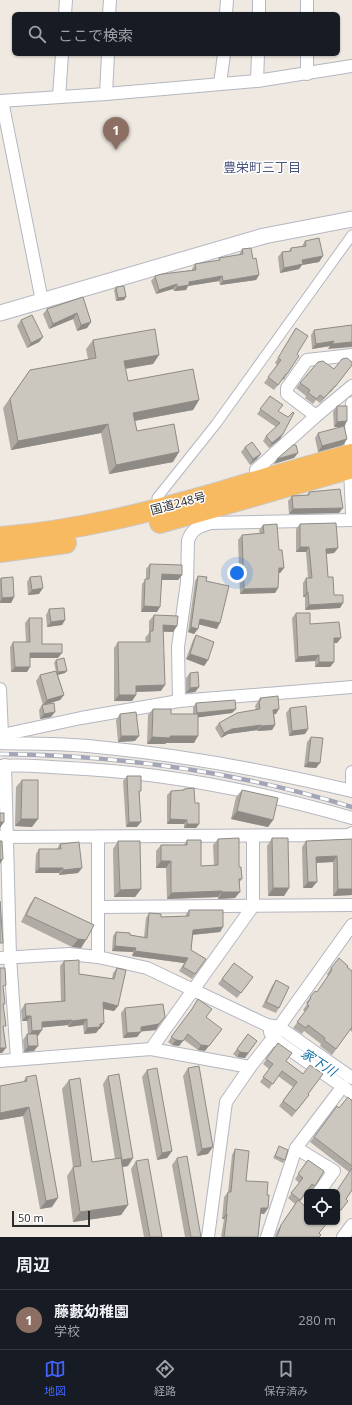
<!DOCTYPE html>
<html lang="ja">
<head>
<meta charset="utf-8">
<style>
	body { margin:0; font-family:"Open Sans","Noto Sans JP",sans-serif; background:#20242c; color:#f1f3f6 }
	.controls { position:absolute; right:12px; bottom:12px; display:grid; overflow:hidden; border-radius:6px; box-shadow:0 1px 3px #0004 }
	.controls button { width:36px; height:36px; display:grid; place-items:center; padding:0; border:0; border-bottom:1px solid #363941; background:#171b24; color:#f1f3f6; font:20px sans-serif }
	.scale { position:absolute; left:12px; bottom:10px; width:78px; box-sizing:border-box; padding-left:4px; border:2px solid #2e2e2e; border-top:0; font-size:11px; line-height:14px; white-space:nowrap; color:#2e2e2e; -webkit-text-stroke:3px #fff; paint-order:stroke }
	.you { position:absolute; left:237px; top:573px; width:14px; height:14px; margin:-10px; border:3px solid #fff; border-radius:50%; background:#1a73e8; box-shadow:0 0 0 6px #1a73e833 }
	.badge { display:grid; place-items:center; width:26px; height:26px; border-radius:50%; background:#4264fb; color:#fff; font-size:13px; font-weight:700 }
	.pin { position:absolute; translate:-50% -33px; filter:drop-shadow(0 1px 2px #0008) }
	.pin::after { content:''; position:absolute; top:21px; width:14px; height:12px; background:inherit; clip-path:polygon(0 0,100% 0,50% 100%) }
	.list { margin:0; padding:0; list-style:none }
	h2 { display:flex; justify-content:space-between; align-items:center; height:52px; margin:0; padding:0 16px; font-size:17px }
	h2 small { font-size:13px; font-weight:400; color:#9ea1a6 }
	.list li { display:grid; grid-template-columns:26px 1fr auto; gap:12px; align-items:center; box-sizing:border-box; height:60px; padding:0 16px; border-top:1px solid #363941 }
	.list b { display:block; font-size:15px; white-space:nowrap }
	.list p { margin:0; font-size:13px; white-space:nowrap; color:#9ea1a6 }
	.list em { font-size:13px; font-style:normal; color:#9ea1a6 }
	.icon { flex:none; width:22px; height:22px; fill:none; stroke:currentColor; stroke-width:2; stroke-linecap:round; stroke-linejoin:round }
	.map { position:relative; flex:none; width:352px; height:1237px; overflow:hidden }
	.search { position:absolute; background:#171b24; box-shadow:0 1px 3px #0004; left:12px; right:12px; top:12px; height:44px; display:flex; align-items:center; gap:10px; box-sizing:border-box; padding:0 14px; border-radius:6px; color:#9ea1a6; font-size:15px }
	.sheet { height:112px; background:#171b24 }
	nav { display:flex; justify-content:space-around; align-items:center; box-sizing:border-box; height:56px; border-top:1px solid #363941; background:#171b24; font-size:11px; color:#9ea1a6 }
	nav a { display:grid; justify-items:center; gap:2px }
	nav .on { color:#4264fb }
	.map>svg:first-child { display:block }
</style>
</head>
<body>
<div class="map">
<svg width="352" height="1237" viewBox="0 0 352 1237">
	<rect width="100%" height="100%" fill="#efe9e1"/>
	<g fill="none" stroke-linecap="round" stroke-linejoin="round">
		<polyline stroke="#75cff0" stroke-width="19" points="285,1040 324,1065"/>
		<g stroke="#b4b7c1" stroke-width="11">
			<polyline id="pedestrian" points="157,498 216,424 352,235"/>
		</g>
		<g stroke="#b4b7c1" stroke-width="14">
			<g id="minor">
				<polyline points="307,0 307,14"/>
				<polyline points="65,14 66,0"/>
				<polyline points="109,14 110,0"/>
				<polyline points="226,14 227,0"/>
				<polyline points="259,14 259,0"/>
				<polyline points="307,54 307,74"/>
				<polyline points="257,81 258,54"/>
				<polyline points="220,84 224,54"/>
				<polyline points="106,94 108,54"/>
				<polyline points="59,97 62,54"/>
				<polyline points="0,101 106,94 257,81 352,66"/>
				<polyline points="2,101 42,301"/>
				<polyline points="352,403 350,469 352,513"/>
				<polyline points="316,416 287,394 287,388 307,360 352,355"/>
				<polyline points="258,481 256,470 316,416 352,386"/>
				<polyline points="0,689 2,735 0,738"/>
				<path d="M179 701 178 647 187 582 188 541C191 529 200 526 211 523L352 520"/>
				<polyline points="2,735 81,718 179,701 352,687"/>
				<path d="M0 743C32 744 65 743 97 747 183 755 268 771 352 791"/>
				<polyline points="5,765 10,957 17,1059"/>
				<path d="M0 766C22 764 45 767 67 768 164 772 258 791 352 818"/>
				<polyline points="352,791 352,772"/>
				<polyline points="0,837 348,835 352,833"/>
				<polyline points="98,907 352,905"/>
				<polyline points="98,957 98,837"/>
				<polyline points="0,958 69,954 98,957 147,968 267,1025 279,1027 352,1078"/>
				<polyline points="270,1032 273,1038 352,1093"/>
				<polyline points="151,1049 253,906 253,836"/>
				<polyline points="0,1061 151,1049 250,1067"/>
				<polyline points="296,1148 334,1171 319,1192"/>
				<polyline points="208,1237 226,1102 250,1067 273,1038 279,1027 352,925"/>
				<polyline points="267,1237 296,1148 343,1086"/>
				<polyline points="343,1237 352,1225"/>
			</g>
		</g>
		<g stroke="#b4b7c1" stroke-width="17">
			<polyline id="tertiary" points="0,313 264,236 352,219"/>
		</g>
		<g stroke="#c9c9c9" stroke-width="22">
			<g id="trunk">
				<polyline points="160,523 352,468"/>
				<path d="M0 537C77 531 150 512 223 491 266 478 309 466 352 454"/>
				<polyline points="0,552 66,543"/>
			</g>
		</g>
		<use href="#pedestrian" stroke="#fff" stroke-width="9"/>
		<use href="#minor" stroke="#fff" stroke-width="12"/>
		<use href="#tertiary" stroke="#fff" stroke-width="15"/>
		<use href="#trunk" stroke="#f8ba60" stroke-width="20"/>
		<g stroke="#a3a6b8" stroke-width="4.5">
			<path id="rail" d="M0 754C119 755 238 772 352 807"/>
		</g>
		<use href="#rail" stroke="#fff" stroke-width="3" stroke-dasharray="9" stroke-linecap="butt"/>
	</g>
	<g fill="#afaba4">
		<polygon points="305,241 323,256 319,262 302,265 299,269 280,273 278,257 282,252 289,251 291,248 302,246"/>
		<polygon points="242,249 253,259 259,275 256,280 220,285 219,281 188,286 186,290 174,291 173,289 156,294 151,281 155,276 192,270 192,269 195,264 218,261 219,258 239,255"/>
		<polygon points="116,287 126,297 124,300 116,301 114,290"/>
		<polygon points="83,297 91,322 87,328 77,331 73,319 49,329 43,314 47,309"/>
		<polygon points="21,320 43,337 39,342 27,348 17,326"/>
		<polygon points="352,325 328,349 330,346 312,349 311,335 314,330"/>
		<polygon points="296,328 297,354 284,380 283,379 274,390 264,383 277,365 275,363"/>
		<polygon points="93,340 159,355 153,364 125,369 128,381 199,400 193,410 135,421 137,431 173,462 109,474 101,433 11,450 3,408 30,370 88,359 86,349"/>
		<polygon points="352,365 331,392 331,391 320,403 316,400 313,404 305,398 306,396 296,388 300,383 334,369"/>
		<polygon points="270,396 278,411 283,434 280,439 269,448 263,441 266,436 276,427 257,414"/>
		<polygon points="337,406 347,421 334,427 333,412"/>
		<polygon points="318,433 347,439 343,445 318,452 315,438"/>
		<polygon points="245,447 257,459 250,465 241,452"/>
		<polygon points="309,492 339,513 289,514 288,501 292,496 307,495"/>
		<polygon points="300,524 338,548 334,553 326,554 328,577 334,595 343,603 340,608 305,610 305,597 303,597 303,583 306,578 308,578 306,552 296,552 296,529"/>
		<polygon points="263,525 279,550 284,568 280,573 278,573 278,588 275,593 240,594 238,540 242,535 260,534 259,530"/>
		<polygon points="150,564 182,575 178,580 161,580 157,612 141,612 142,584 146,579 146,569"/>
		<polygon points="198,576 206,581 217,629 199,624 194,634 188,632 195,581"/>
		<polygon points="30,577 39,594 28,595 27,582"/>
		<polygon points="1,578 14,597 11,603 0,603 0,579"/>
		<polygon points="49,609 65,620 62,625 47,627 46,615"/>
		<polygon points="296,613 310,624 341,638 337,643 334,643 334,662 330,667 315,667 315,661 295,662 292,618"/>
		<polygon points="154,615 177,626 173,632 163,632 161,691 136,692 136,695 132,701 114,701 114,648 118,642 146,642 145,638 149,633 149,621"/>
		<polygon points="29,618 42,644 58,658 30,658 27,672 11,672 10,647 13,642 26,642 25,623"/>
		<polygon points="196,635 208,660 204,666 186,659 193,640"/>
		<polygon points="56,660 65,673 58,675 64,695 60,700 44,705 51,717 40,719 39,710 42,705 43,705 36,681 40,675 56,671 54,663"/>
		<polygon points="190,673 199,687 195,692 186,693 186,678"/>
		<polygon points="260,698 276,714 274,714 275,725 272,730 257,731 257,730 228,734 221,738 215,728 219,723 256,710 255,706"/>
		<polygon points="196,703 236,709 232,713 198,717 194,743 166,743 165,744 147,744 148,715 153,709 171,714 193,714 193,707"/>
		<polygon points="290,708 308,729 305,734 289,736 286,713"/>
		<polygon points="120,714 135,741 118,742 116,720"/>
		<polygon points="311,737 316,768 304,767 307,742"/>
		<polygon points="127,776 140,793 137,827 126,827 123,781"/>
		<polygon points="22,780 32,827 15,826 16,787"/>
		<polygon points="184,789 195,803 199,824 196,828 184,828 184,824 167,824 167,795 171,791 183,791"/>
		<polygon points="242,790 273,820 268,827 231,819 236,797"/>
		<polygon points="272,838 289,888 284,896 268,896 267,846"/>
		<polygon points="218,839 239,867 242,879 239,883 235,898 218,899 218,897 167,899 166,868 156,868 156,851 161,845 184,845 187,840 201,866 214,865 213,845"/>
		<polygon points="352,839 352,895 333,896 333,862 316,863 312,888 303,888 302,847 306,841"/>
		<polygon points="118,841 141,889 135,897 114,897 113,849"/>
		<polygon points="60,844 82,868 78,873 59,875 59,873 35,873 36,854 39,849 57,849"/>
		<polygon points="35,897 94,925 81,948 72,947 21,922 30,904"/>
		<polygon points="189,910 223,927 220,932 193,935 191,950 206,959 192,979 179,971 184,963 132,956 133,952 112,951 113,936 116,932 130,935 144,937 146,918 149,913 161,917 186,916 186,914"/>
		<polygon points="64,961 79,974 112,979 113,973 117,968 118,1006 114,1011 103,1009 100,1029 99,1029 96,1033 84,1034 83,1025 68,1027 68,1025 42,1027 38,1036 37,1036 34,1051 24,1052 23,1040 27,1034 28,1034 27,1021 22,1021 21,1010 25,1004 61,1002 60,966"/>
		<polygon points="234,963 253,977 237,998 218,984"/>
		<polygon points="347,967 352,971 352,1032 350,1030 332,1055 320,1046 321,1044 304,1031 302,1034 293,1028 305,1012 303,1010 307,1004 306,1003 315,991 317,992 328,976 327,974 331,968"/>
		<polygon points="276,980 279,1008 276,1013 262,1007 272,986"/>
		<polygon points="198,999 206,1017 205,1051 198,1050 184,1040 179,1046 172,1045 168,1042 190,1012"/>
		<polygon points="125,1008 165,1017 156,1030 141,1031 137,1037 123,1038 121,1013"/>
		<polygon points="248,1034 245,1058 237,1057 233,1054"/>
		<polygon points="278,1043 286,1061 309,1095 292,1117 279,1106 293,1087 278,1076 269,1089 260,1082 269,1069 263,1064"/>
		<polygon points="188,1068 208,1154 197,1156 183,1076"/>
		<polygon points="147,1070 172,1151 167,1158 157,1160 142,1077"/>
		<polygon points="108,1076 128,1166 122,1167 128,1205 121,1215 73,1222 67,1176 73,1167 62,1089 69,1080 92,1162 115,1159 103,1084"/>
		<polygon points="26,1077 52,1207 40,1209 23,1116 0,1120 0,1086 23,1082"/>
		<polygon points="352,1101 352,1190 346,1199 348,1201 337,1215 337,1192 349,1172 310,1142 337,1106 339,1108"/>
		<polygon points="279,1146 285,1160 283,1163 273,1158 278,1149"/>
		<polygon points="235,1149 246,1181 267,1195 268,1208 264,1214 261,1213 258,1237 221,1237 224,1219 222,1219 224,1197 228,1192 232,1155"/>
		<polygon points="177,1158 201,1237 185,1237 172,1165"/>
		<polygon points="308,1160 315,1186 312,1191 309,1189 300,1202 307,1222 328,1222 319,1233 319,1237 275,1237 277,1231 295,1204 288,1198 299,1183 295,1179"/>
		<polygon points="136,1161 162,1237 144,1237 131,1169"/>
	</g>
	<g fill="#8e8b86">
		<polygon points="323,256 319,262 302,265 299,269 280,273 284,268 302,260"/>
		<polygon points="259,275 256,280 220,285 223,281"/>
		<polygon points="222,276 219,281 188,286 186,290 174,291 177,287 189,282"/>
		<polygon points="177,284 173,289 156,294 159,290"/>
		<polygon points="126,297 124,300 116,301 118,298"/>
		<polygon points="77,313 73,319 49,329 53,324"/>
		<polygon points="91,322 87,328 77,331 81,325"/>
		<polygon points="43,337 39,342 27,348 31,343"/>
		<polygon points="334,341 352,342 352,347 328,349 330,346 312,349 316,344"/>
		<polygon points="159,355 153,364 117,370 124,361"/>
		<polygon points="335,386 331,391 320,403 324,398"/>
		<polygon points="199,400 193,410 127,422 133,413"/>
		<polygon points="347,421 344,427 334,427 337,422"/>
		<polygon points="108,424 101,433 11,450 18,441"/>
		<polygon points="283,434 280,439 269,448 272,443"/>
		<polygon points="347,439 343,445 318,452 322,446"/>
		<polygon points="179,452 173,462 109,474 116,465"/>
		<polygon points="298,453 294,458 274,464 277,459"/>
		<polygon points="261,454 257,459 250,465 253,459"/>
		<polygon points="343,508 339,513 289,514 293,509"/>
		<polygon points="300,547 309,547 306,552 296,552"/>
		<polygon points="338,548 334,553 323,554 326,549"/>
		<polygon points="279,568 284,568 280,573 275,573"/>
		<polygon points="162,574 182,575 178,580 158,580"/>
		<polygon points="43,588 39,594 28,595 32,590"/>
		<polygon points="278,588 275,593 240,594 244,589"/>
		<polygon points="307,592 308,592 305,597 303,597"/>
		<polygon points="14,597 11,603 0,603 0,602 2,598"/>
		<polygon points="343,603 340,608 305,610 309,605"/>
		<polygon points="144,606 160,607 157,612 141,612"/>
		<polygon points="200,619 220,623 217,629 197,624"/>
		<polygon points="65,620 62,625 47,627 51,622"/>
		<polygon points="163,625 177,626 173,632 158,631"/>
		<polygon points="191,627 198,629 194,634 188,632"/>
		<polygon points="334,638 341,638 337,643 330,643"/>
		<polygon points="30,653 62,653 58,658 27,658"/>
		<polygon points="190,654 208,660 204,666 186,659"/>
		<polygon points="319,655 315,661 295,662 298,657"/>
		<polygon points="319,662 334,662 330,667 315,667"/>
		<polygon points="15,667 30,667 27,672 11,672"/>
		<polygon points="67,671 65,673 57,675 58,672"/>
		<polygon points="165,685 161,691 132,692 136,686"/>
		<polygon points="199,687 195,692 186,693 190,688"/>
		<polygon points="64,695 60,700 43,705 47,700"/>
		<polygon points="119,695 136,695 132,701 114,701"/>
		<polygon points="236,709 232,713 194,718 197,713"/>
		<polygon points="279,709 276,714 270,715 273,710"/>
		<polygon points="55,712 51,717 40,719 44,714"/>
		<polygon points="261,725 257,730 228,734 221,738 224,733 232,729"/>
		<polygon points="275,725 272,730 257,731 261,726"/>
		<polygon points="308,729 305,734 289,736 292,731"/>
		<polygon points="121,736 139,736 135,741 118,742"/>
		<polygon points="170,736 198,736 194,743 166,743 165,744 147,744 152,737"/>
		<polygon points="308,762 320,763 316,768 304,767"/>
		<polygon points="237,811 273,820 268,827 231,819"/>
		<polygon points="21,819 38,819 32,827 15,826"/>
		<polygon points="170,819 187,820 184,824 167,824"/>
		<polygon points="0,822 4,822 0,828"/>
		<polygon points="129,822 141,822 137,827 126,827"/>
		<polygon points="187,824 199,824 196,828 184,828"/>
		<polygon points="337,856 333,862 312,863 316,857"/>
		<polygon points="3,859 0,864 0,860"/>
		<polygon points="161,861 171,861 166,868 156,868"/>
		<polygon points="39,868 63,868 59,873 35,873"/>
		<polygon points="82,868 78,873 59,875 63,870"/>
		<polygon points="308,882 317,882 312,888 303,888"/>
		<polygon points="273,888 289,888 284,896 268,896"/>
		<polygon points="141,889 135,897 114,897 120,890"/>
		<polygon points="338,889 352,889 352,895 333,896"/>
		<polygon points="222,891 218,897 167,899 171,893"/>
		<polygon points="222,892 240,892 235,898 218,899"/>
		<polygon points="223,927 220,932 190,935 193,930"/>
		<polygon points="78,939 86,940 81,948 72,947"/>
		<polygon points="115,946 136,948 133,952 112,951"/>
		<polygon points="135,951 188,958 184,963 132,956"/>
		<polygon points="103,1002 118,1006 114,1011 99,1008"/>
		<polygon points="26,1016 31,1016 27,1021 22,1021"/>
		<polygon points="87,1019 83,1025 68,1027 72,1021"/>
		<polygon points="72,1020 68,1025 38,1028 42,1022"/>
		<polygon points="104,1023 100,1029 99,1029 96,1033 84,1034 87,1028 100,1024"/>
		<polygon points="159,1024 156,1030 137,1032 141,1027"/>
		<polygon points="222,1029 205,1051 198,1050 201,1045"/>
		<polygon points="42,1030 38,1036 28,1037 32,1031"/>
		<polygon points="141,1032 137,1037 123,1038 127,1033"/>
		<polygon points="188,1034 179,1046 172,1045 176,1040"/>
		<polygon points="257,1041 245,1058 237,1057 240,1052"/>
		<polygon points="28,1046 38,1046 34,1051 24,1052"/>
		<polygon points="0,1048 6,1048 2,1053 0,1053"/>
		<polygon points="29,1107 23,1116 0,1120 0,1113"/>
		<polygon points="213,1147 208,1154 197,1156 202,1149"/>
		<polygon points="172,1151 167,1158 157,1160 162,1153"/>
		<polygon points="133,1158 128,1166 117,1168 122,1160"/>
		<polygon points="58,1198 52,1207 40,1209 46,1201"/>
		<polygon points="128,1205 121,1215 73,1222 80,1212"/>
		<polygon points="261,1208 268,1208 264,1214 257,1213"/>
		<polygon points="226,1214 227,1214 224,1219 222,1219"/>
	</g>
	<g fill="#cbc7bf" stroke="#8e8b86">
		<polygon points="319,238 323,256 302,260 303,264 284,268 282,252 291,251 291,248 306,246 305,241"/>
		<polygon points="251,248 253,259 256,258 259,275 223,281 222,276 189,282 189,285 177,287 177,284 159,290 155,276 162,274 196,270 195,264 220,260 219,258 243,254 242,249"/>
		<polygon points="124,286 126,297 118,298 116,287"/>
		<polygon points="83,297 91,322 81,325 77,313 53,324 47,309"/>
		<polygon points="32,315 43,337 31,343 21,320"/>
		<polygon points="352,325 352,342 332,344 334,341 316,344 314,330"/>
		<polygon points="296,328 308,336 297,354 299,356 287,374 286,374 278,385 268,377 281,360 278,358"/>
		<polygon points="155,329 159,355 124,361 128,381 193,369 199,400 133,413 137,431 174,424 179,452 116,465 108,424 18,441 10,399 30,370 96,358 93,340"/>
		<polygon points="347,358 352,362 352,365 335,387 335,386 324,398 320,395 317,399 308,393 310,390 300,383 318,362 323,361 334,369 342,359"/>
		<polygon points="270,396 283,405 278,411 288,417 293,412 294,413 283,434 272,443 266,436 280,423 260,409"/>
		<polygon points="337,406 347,406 347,421 337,422"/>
		<polygon points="344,426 347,439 322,446 318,433"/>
		<polygon points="252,442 261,454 253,459 245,447"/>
		<polygon points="293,445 296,445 298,453 277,459"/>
		<polygon points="340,489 343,508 293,509 292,496 309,495 309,492"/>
		<polygon points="336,523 338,548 326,549 328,577 333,577 334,595 343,595 343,603 309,605 308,592 307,592 306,578 312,578 309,547 300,547 300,524"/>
		<polygon points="277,524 279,550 282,550 284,568 279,568 278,588 244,589 242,535 264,533 263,525"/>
		<polygon points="150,564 182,565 182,575 162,574 160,607 144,606 145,579 149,579"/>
		<polygon points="41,576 43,588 32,590 30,577"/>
		<polygon points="198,576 207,577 206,581 229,586 220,623 200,619 198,629 191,627"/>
		<polygon points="13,577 14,597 2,598 1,578"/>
		<polygon points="64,608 65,620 51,622 49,609"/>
		<polygon points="296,613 310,613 310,624 339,622 341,638 334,638 334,662 319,662 319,655 298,657"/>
		<polygon points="154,615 178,616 177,626 163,625 165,685 136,686 136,695 119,695 118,642 150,642 150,631 153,631"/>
		<polygon points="29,618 42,618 42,644 62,644 62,653 30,653 30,667 15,667 13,642 30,642"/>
		<polygon points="196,635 214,642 208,660 190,654"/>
		<polygon points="64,658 67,671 58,672 56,660"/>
		<polygon points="56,671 64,695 47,700 40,675"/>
		<polygon points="198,672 199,687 190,688 190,673"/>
		<polygon points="278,696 279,709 273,710 275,725 261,726 261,725 232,729 224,733 219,723 237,713 260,709 259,701 261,700 260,698"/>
		<polygon points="235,700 236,709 197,713 196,703"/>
		<polygon points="54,703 55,712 44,714 42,705"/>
		<polygon points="306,706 308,729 292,731 290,708"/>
		<polygon points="153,709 171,709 171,714 198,714 198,736 170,736 170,738 152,737"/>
		<polygon points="136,712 139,736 121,736 120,714"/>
		<polygon points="311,737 323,738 320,763 308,762"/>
		<polygon points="127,776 141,776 141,791 139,791 141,822 129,822"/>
		<polygon points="22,780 38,780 38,819 21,819"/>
		<polygon points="194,788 195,803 199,803 199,824 187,824 187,820 170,819 171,791 184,790 184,789"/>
		<polygon points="242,790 278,798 273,820 237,811"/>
		<rect x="0" y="813" width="4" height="9"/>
		<polygon points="239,838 239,867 241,867 242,879 239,879 240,892 222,892 222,891 171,893 171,861 161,861 161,845 187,845 187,840 201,840 201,866 218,865 218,839"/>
		<polygon points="272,838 288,838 289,888 273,888"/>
		<polygon points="352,839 352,889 338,889 337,856 316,857 317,882 308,882 306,841"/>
		<polygon points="0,841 2,841 3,859 0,860"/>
		<polygon points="118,841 140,841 141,889 120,890"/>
		<polygon points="79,842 82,868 63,870 63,868 39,868 39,849 61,849 60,844"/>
		<polygon points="35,897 94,925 86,940 78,939 26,915"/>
		<polygon points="0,901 3,943 0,943"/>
		<polygon points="189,910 223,910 223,927 193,930 191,950 206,959 195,974 183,967 188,958 135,951 136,948 115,946 116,932 130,933 130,935 147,938 149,913 161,914 161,917 189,916"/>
		<polygon points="339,958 348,966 347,967 352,971 352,1027 336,1049 324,1040 325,1038 308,1025 306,1028 297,1022 309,1006 307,1004 311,998 310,997 315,991 317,992 332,970 331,968"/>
		<polygon points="79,960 79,974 114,979 117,968 126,970 118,1006 103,1002 104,1023 100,1024 100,1027 87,1028 87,1019 72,1021 72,1020 42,1022 42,1030 32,1031 31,1016 26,1016 25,1004 65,1001 64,961"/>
		<polygon points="234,963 253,977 241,993 222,979"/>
		<polygon points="0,968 5,968 6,985 3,986 5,1004 3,1004 6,1026 3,1026 6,1048 0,1048"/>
		<polygon points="276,980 289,987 279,1008 266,1002"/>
		<polygon points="198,999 212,1009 206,1017 222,1029 209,1046 201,1045 188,1034 183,1041 176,1040 171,1037 192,1009"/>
		<polygon points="163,1004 165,1017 159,1024 141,1027 141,1032 127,1033 125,1008"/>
		<polygon points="27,1034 37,1034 38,1046 28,1046"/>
		<polygon points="248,1034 257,1041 248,1053 240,1052 237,1049"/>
		<polygon points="278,1043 292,1053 286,1061 303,1074 310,1065 323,1074 308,1094 309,1095 296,1111 283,1101 297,1082 282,1071 273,1084 263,1077 273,1064 266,1059"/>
		<polygon points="199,1066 213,1147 202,1149 188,1068"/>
		<polygon points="157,1068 172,1151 162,1153 147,1070"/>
		<polygon points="119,1074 133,1158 122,1160 108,1076"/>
		<polygon points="36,1075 58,1198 46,1201 29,1107 0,1113 0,1086 27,1081 26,1077"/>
		<polygon points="80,1078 92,1162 121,1158 128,1205 80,1212 73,1167 81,1166 69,1080"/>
		<polygon points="348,1097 352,1101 352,1166 314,1137 337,1106 339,1108"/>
		<polygon points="279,1146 288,1150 285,1160 275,1156"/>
		<polygon points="235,1149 249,1151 246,1181 268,1182 267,1195 269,1195 268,1208 261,1208 258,1237 224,1237 227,1214 226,1214 228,1192 231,1192"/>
		<polygon points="187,1156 201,1237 191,1237 177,1158"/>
		<polygon points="148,1159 162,1237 150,1237 136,1161"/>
		<polygon points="308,1160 324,1171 315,1186 312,1184 300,1200 291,1193 303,1178 298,1174"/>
		<polygon points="352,1168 352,1190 346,1199 348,1201 341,1210 339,1208 337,1210 337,1192 336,1192"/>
		<polygon points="298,1200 307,1208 307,1222 328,1222 319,1233 321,1235 319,1237 276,1237 278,1234 281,1225"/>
	</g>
	<g text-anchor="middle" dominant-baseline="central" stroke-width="3" stroke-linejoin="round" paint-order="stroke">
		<g font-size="12" fill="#2e2e2e" stroke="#fff">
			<text transform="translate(178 503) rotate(-15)">国道248号</text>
		</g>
		<g font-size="13" fill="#4d5680" stroke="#fff">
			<text x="262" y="167">豊栄町三丁目</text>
		</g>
		<g font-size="13" font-style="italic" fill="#0d6fa3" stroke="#fff">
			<text transform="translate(319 1062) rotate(33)">家下川</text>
		</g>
	</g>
</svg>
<div class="controls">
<button><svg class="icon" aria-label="locate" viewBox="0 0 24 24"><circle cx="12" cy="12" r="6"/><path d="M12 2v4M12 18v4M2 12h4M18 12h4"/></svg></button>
</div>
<div class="scale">50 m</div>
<div class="you"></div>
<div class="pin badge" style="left:116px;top:150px;background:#8d6e63">1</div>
<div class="search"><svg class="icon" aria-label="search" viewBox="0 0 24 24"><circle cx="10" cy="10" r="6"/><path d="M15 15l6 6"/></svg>ここで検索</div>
</div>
<section class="sheet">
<h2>周辺<small></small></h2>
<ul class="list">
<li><span class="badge" style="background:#8d6e63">1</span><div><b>藤藪幼稚園</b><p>学校</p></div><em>280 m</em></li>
</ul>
</section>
<nav>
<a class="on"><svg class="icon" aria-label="map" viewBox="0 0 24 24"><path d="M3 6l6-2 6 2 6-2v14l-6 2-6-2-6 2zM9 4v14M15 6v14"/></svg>地図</a>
<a><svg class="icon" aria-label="directions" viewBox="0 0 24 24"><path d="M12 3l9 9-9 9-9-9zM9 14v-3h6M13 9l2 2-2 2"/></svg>経路</a>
<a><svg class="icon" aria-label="saved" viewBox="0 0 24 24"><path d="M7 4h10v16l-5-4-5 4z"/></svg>保存済み</a>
</nav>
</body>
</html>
